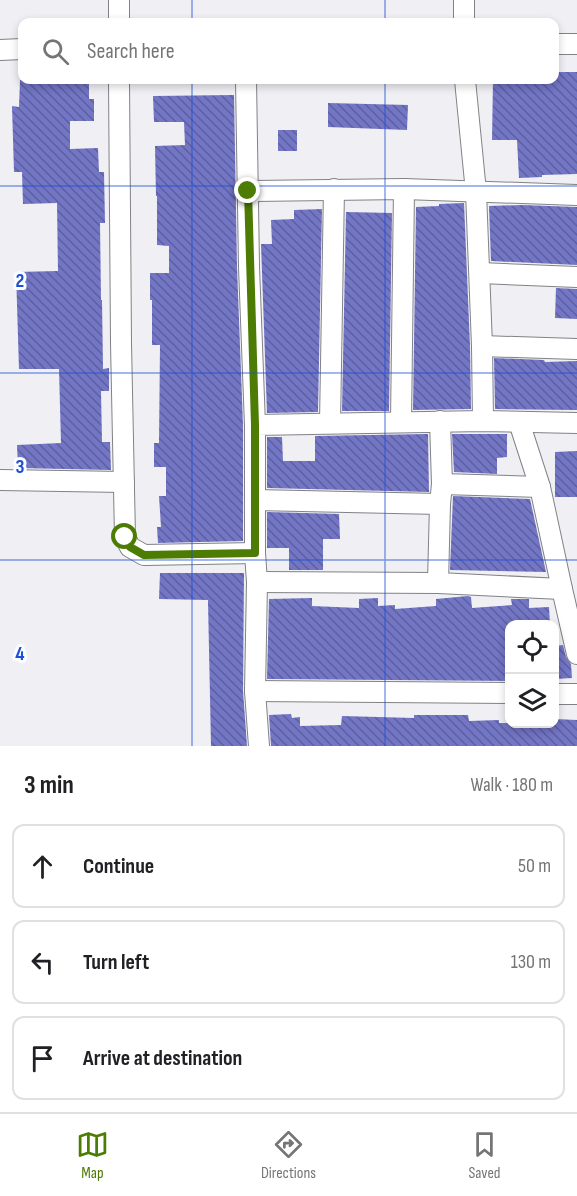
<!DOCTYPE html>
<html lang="en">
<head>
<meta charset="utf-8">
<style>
	body { margin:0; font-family:"Sofia Sans Condensed",sans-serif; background:#f6f6f6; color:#202124 }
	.controls { position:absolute; right:18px; bottom:18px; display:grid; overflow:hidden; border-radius:12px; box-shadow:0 3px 9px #0003 }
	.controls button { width:54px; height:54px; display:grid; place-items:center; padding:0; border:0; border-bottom:2px solid #e0e0e0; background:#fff; color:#202124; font:30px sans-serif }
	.stop { position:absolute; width:18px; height:18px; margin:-14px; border:4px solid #4c7c04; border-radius:50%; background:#fff }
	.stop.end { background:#4c7c04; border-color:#fff; box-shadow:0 2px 6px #0008 }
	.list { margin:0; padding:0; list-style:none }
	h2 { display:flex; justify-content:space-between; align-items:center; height:78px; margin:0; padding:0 24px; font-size:26px }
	h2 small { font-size:20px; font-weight:400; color:#757577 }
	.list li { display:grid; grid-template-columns:39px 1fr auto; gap:18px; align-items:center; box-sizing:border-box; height:84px; margin:0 12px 12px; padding:0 12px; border:2px solid #e0e0e0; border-radius:12px }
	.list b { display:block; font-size:22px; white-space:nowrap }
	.list em { font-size:20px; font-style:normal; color:#757577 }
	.icon { flex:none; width:33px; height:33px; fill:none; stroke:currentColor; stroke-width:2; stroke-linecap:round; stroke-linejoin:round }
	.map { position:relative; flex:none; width:577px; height:746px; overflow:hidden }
	.search { position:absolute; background:#fff; box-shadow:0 3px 9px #0003; left:18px; right:18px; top:18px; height:66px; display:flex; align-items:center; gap:15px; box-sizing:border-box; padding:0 21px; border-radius:12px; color:#757577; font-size:22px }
	.sheet { height:366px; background:#fff }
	nav { display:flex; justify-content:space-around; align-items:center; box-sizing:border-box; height:84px; border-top:2px solid #e0e0e0; background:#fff; font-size:16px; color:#757577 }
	nav a { display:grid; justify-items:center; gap:3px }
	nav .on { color:#4c7c04 }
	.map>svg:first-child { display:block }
</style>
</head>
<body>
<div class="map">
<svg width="577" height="746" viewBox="0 0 577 746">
	<defs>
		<pattern id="building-back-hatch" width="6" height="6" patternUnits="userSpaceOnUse" patternTransform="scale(1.5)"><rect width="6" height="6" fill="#7375c5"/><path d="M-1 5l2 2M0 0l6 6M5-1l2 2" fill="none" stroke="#5d5f9f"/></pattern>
	</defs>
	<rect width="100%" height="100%" fill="#efeff4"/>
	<g fill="url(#building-back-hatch)">
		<polygon points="555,72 577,72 577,174 542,175 542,177 519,178 517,140 492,140 493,80 555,80"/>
		<polygon points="20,80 89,80 89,99 94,99 94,121 70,121 70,149 98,148 99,172 104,172 105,223 100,223 101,300 102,300 103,369 109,368 109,391 101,391 102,442 110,442 111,470 18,468 17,445 61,443 59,369 19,369 16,272 58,271 57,203 23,204 22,172 14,172 12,106 19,107"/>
		<polygon points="234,95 237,267 243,425 243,541 158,543 157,527 161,527 159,496 166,496 166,467 154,467 154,443 159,443 160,345 152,345 152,300 150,300 150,273 169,273 169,246 157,245 157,196 156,196 155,146 185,145 184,122 154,122 153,96"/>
		<polygon points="328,103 408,105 407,130 328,127"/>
		<rect x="278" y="130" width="19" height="21"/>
		<polygon points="464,203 470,346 471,409 413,410 416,207 439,206 439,204"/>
		<polygon points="522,205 577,207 577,265 491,261 489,206"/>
		<polygon points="322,209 318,412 267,413 261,244 272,244 271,220 294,219 294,210"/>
		<polygon points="346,212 392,213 389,411 342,411"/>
		<polygon points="556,288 577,289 577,319 555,318"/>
		<polygon points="494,358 544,360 545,362 577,361 577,410 495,409"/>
		<polygon points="428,434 429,492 267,488 267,437 282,437 283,461 315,461 315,436"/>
		<polygon points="452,434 507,434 507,457 497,458 497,474 454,472"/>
		<polygon points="577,451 577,497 555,497 555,452"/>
		<polygon points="453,496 530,499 546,572 450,570"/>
		<polygon points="267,512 339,514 340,539 323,539 323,570 289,570 289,548 267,548"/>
		<polygon points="160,573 244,573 243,691 247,746 211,746 208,601 208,600 159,599"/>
		<polygon points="468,596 471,597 472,608 512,605 511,599 529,599 529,608 549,607 550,624 510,624 510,681 267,679 269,599 312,598 312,606 359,608 359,599 378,598 378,606 395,605 395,609 436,606 436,599"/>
		<polygon points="563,645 566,657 571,664 572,678 555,679 555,646"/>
		<polygon points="291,714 292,718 300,717 300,726 341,725 342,716 414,718 414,715 468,715 469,721 499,720 499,723 555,723 555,719 577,720 577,746 271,746 269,715"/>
	</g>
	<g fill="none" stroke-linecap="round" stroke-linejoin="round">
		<g stroke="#818286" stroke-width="22">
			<g id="minor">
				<polyline points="119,0 119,22"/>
				<polyline points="464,22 464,0"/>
				<polyline points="554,44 577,44"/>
				<polyline points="0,50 22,49"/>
				<polyline points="119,80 121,343 125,537 130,547 144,555 255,553"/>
				<polyline points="246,80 249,267 255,425"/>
				<polyline points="465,80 476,192 482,346 483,421"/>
				<polyline points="248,191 404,189 577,195"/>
				<polyline points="480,273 577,277"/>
				<polyline points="482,346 577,349"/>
				<polyline points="401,422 404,189"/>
				<polyline points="519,422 540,487 562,589 577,654"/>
				<polyline points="330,423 334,189"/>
				<polyline points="0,480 124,482"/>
				<polyline points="442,484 540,487"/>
				<polyline points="255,500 440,504"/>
				<polyline points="257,582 438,583 562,589"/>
				<polyline points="438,583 440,504 442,484 440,421"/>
				<polyline points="255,691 510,693"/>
				<polyline points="554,694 577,694"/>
				<polyline points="259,746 255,691 257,582 255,553 255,425 483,421 577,423"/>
			</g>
		</g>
		<use href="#minor" stroke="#fff" stroke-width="20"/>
	</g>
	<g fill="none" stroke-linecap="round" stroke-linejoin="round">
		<polyline stroke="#4c7c04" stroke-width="8" points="125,537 130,547 144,555 255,553 255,425 248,191"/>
	</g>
	<path fill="none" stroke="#1d4ed8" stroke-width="1.5" stroke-opacity="0.55" d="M192 0V22M385 0V22M192 80V746M385 80V746M0 186H577M0 373H577M0 560H577"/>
	<g font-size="20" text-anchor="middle" font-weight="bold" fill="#1d4ed8" stroke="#fcfdfe" stroke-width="6" stroke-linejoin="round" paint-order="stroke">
		<text x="20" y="287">2</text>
		<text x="20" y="473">3</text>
		<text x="20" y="660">4</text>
	</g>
</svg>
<div class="controls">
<button><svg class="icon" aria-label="locate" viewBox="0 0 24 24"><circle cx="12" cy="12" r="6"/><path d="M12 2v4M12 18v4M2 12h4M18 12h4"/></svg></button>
<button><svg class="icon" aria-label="layers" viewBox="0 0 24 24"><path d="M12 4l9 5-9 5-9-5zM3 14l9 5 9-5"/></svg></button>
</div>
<div class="stop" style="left:125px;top:537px"></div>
<div class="stop end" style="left:248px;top:191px"></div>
<div class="search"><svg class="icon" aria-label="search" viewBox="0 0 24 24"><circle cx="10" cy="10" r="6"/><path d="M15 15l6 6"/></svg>Search here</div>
</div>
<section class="sheet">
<h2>3 min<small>Walk · 180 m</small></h2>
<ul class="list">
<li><svg class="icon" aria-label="ahead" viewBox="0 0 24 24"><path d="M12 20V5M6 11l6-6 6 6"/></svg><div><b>Continue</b></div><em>50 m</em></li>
<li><svg class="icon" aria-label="left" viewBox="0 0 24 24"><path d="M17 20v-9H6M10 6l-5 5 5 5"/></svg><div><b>Turn left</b></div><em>130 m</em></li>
<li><svg class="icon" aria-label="arrive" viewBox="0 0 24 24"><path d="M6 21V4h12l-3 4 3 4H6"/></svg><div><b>Arrive at destination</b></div></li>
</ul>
</section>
<nav>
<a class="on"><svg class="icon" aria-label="map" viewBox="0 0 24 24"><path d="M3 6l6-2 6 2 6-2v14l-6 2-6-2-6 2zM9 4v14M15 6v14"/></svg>Map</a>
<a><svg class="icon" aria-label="directions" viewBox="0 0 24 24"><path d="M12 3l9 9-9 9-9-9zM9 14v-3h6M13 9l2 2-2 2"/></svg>Directions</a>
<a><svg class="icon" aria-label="saved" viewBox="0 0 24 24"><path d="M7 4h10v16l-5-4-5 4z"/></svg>Saved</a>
</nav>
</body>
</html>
